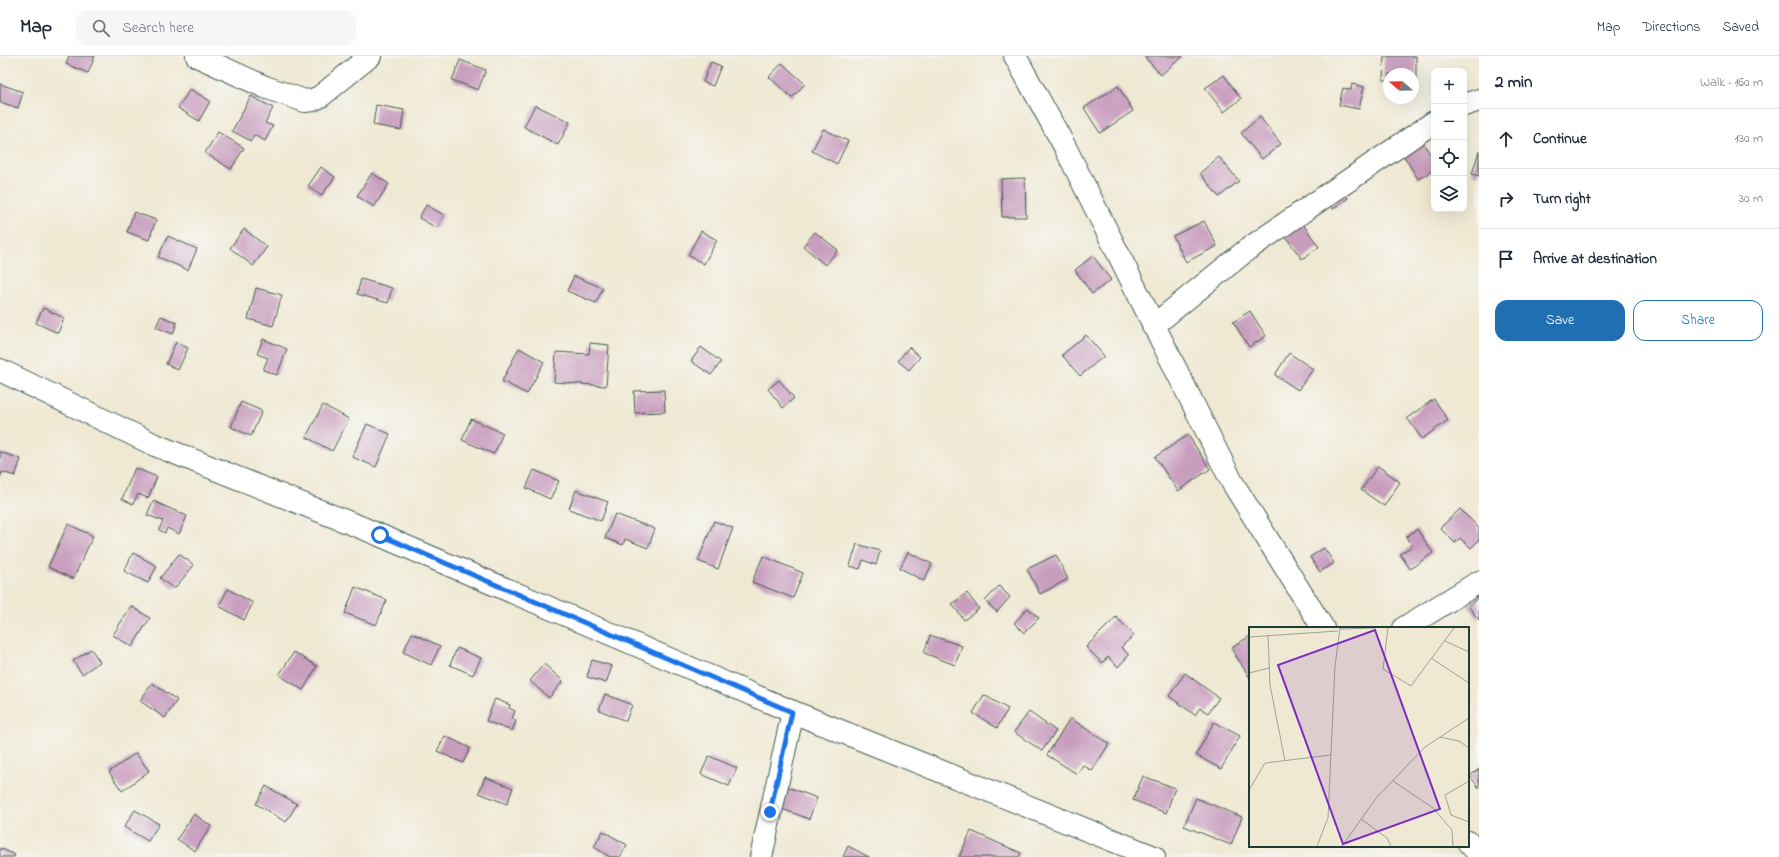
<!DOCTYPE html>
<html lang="en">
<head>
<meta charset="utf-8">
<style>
	body { margin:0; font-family:"Indie Flower",sans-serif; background:#f6f6f7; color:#1f2937 }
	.controls { position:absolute; right:12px; top:12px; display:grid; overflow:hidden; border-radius:8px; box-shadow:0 4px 16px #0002 }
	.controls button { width:36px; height:36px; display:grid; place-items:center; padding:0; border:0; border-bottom:1px solid #e0e1e3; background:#fff; color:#1f2937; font:20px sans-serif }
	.compass { position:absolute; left:1383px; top:12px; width:36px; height:36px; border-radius:50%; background:#fff; box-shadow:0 4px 16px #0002; rotate:290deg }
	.stop { position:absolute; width:12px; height:12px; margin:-9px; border:3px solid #1a73e8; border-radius:50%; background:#fff }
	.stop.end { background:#1a73e8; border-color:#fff; box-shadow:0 1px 4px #0008 }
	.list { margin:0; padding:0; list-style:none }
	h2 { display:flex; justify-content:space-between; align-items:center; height:52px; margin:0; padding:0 16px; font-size:17px }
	h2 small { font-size:13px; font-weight:400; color:#747a83 }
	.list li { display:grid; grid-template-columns:26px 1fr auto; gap:12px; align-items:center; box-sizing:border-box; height:60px; padding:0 16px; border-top:1px solid #e0e1e3 }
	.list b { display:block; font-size:15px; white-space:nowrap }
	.list em { font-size:13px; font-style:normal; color:#747a83 }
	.actions { display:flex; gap:8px; padding:12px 16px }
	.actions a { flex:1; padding:9px 0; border:1px solid #1f6fb2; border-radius:12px; text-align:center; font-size:14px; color:#1f6fb2 }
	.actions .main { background:#1f6fb2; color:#fff }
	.icon { flex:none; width:22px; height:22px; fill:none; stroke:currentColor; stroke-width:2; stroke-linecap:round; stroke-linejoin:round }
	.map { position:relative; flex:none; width:1479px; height:801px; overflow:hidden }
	header { display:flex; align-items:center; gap:24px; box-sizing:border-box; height:56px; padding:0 20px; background:#fff; border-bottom:1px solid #e0e1e3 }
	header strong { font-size:19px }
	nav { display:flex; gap:22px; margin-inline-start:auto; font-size:14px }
	.search { width:280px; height:36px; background:#f6f6f7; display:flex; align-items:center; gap:10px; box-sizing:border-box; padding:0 14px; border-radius:12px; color:#747a83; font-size:15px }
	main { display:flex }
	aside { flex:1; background:#fff }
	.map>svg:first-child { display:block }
</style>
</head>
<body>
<header>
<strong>Map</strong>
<div class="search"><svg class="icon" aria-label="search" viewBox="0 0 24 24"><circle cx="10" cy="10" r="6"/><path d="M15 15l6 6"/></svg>Search here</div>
<nav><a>Map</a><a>Directions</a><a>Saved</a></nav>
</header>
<main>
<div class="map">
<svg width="1479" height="801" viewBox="0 0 1479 801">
	<rect width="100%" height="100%" fill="#f6f6f2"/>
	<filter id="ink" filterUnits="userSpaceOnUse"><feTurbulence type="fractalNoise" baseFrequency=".025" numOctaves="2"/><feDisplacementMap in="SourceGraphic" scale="8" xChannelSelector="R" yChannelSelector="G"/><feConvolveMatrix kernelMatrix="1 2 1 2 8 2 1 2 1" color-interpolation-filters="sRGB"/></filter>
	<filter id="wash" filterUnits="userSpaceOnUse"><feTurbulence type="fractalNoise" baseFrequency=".012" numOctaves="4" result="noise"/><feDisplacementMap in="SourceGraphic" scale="16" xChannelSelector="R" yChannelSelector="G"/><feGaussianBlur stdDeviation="0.9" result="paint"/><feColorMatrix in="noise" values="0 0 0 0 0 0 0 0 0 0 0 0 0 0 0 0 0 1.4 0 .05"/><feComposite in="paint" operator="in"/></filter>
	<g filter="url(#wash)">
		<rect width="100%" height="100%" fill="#efe9d3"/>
		<g id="blocks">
			<g fill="#c89dbe">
				<polygon points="69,0 95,0 88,17 66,8"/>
				<polygon points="1144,0 1183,0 1161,19"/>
				<polygon points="1384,0 1416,0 1416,25 1413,24 1413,18 1389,18 1389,24 1383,24"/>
				<polygon points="460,4 486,14 478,34 452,24"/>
				<polygon points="711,6 721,10 713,30 703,26"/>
				<polygon points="782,7 805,28 792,42 769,21"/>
				<polygon points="1224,19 1241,43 1224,56 1205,32"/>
				<polygon points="0,28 23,36 18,52 0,46"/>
				<polygon points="1352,28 1364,31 1359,53 1339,49 1343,32 1351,34"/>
				<polygon points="1118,30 1133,55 1100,77 1084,52"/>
				<polygon points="190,33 210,45 199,65 178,52"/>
				<polygon points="251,40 273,52 265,67 273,70 265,85 254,79 251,85 232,75"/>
				<polygon points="376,49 404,54 401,74 373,69"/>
				<polygon points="535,49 570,66 558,89 524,71"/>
				<polygon points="1260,61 1281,88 1262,103 1241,77"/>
				<polygon points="823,73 848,85 837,108 812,95"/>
				<polygon points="218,76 244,92 231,113 205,97"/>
				<polygon points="1421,83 1434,105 1434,114 1418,123 1401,95"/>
				<polygon points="1479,95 1479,120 1472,118"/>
				<polygon points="1219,101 1239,125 1219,141 1200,117"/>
				<polygon points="321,111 335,121 321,140 308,130"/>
				<polygon points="372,117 389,128 374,151 357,140"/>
				<polygon points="1025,122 1026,161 1002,161 1001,123"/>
				<polygon points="1337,127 1348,142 1333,153 1322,138"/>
				<polygon points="426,149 444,159 437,172 419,162"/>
				<polygon points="134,156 156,164 149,184 127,176"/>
				<polygon points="1300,164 1319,191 1302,203 1282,176"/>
				<polygon points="1204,165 1217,190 1186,206 1173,180"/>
				<polygon points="244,173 267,191 253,210 230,192"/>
				<polygon points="701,175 717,184 704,208 688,199"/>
				<polygon points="815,176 838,194 825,209 803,190"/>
				<polygon points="168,180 197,193 188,214 158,201"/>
				<polygon points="1093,200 1111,224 1092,238 1075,214"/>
				<polygon points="574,220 603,232 596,247 567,235"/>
				<polygon points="361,223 392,232 388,247 357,238"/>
				<polygon points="256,232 282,239 273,270 248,263"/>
				<polygon points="43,252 64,262 58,277 36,267"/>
				<polygon points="1250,255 1266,280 1249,291 1233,266"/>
				<polygon points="161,260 177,267 173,278 156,271"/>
				<polygon points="1086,279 1104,300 1080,320 1062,299"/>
				<polygon points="263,283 287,293 277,319 263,314 268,302 257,298"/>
				<polygon points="176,286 188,292 178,314 166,308"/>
				<polygon points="590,287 609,289 606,330 554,326 556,296 589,298"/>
				<polygon points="701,291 721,306 711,319 691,305"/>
				<polygon points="909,291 920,301 909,314 898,305"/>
				<polygon points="519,292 544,306 527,338 502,325"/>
				<polygon points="1289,297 1313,313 1298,334 1275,319"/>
				<polygon points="779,324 794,342 783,352 768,333"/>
				<polygon points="664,334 665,356 635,357 634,335"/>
				<polygon points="1434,343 1448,364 1422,383 1407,362"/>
				<polygon points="241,346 262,355 251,380 231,371"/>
				<polygon points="323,349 349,363 332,395 306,381"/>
				<polygon points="471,363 503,377 494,398 462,384"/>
				<polygon points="367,368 390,378 376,411 352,401"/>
				<polygon points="1188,379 1210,413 1178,435 1155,401"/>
				<polygon points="0,396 21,403 15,420 2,416 0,422"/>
				<polygon points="1378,410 1400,426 1384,450 1361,434"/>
				<polygon points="135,412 157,421 148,442 138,438 133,448 122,443"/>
				<polygon points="534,414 559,425 550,443 526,432"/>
				<polygon points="576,434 608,446 601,465 569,453"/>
				<polygon points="153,445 187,460 179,478 167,472 165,477 159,474 163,465 147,459"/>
				<polygon points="1460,453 1479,472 1479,484 1471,492 1460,482 1455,487 1440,472"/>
				<polygon points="615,458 655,473 648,492 625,483 623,489 605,482"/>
				<polygon points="714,465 733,472 718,513 698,505"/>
				<polygon points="68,468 93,480 73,523 48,511"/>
				<polygon points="1417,473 1433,497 1410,513 1400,498 1412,490 1406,481"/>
				<polygon points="857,488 880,495 876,509 863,504 860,513 850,510"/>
				<polygon points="1324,492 1334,507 1320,516 1310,501"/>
				<polygon points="908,496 932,508 924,525 900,512"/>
				<polygon points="133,497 157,510 148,527 124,515"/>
				<polygon points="179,498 194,509 174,533 160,522"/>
				<polygon points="1056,499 1068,523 1040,538 1027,513"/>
				<polygon points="763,500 803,517 793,542 752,526"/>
				<polygon points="999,530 1010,541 997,556 985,545"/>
				<polygon points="355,531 387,544 376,569 345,557"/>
				<polygon points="228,533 253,547 244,564 219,550"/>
				<polygon points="967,537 979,553 964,564 952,548"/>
				<polygon points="1479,541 1479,564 1468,550"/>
				<polygon points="131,550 150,562 132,591 113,579"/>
				<polygon points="1028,552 1039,562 1024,577 1014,567"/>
				<polygon points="1116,561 1134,579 1121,591 1129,599 1118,611 1108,601 1102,607 1086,591"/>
				<polygon points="412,577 440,590 431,609 403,596"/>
				<polygon points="930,579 962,590 955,609 924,597"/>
				<polygon points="1250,580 1250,622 1231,592"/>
				<polygon points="457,592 481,602 473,619 450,609"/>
				<polygon points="91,593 100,606 82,618 73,605"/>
				<polygon points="294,596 317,610 303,634 279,619"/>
				<polygon points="592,604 612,610 606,627 587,621"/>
				<polygon points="544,608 563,625 549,642 530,625"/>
				<polygon points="1185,617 1219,642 1208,657 1200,652 1195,659 1169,640"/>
				<polygon points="152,627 177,644 165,662 140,645"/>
				<polygon points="605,638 632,649 626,665 599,654"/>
				<polygon points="984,639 1008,653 997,672 973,657"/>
				<polygon points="495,643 510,649 509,652 515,655 512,663 516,665 512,675 486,665"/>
				<polygon points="1029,656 1056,675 1042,695 1014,676"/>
				<polygon points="1070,662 1109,688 1092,715 1083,709 1077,718 1047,699"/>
				<polygon points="1214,666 1240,680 1221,713 1196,699"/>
				<polygon points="445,680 470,692 463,707 437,695"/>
				<polygon points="136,697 149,715 122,735 109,716"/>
				<polygon points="709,700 737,712 729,730 701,718"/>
				<polygon points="1479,713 1479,732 1470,720"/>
				<polygon points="1143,720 1175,732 1166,757 1133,744"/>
				<polygon points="485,721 513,732 507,748 479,737"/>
				<polygon points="266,730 297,748 286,766 256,748"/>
				<polygon points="785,730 817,742 809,763 777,751"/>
				<polygon points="1196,742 1242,761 1231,789 1184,770"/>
				<polygon points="135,754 159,768 148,785 124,771"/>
				<polygon points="194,758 211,770 195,795 177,783"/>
				<polygon points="603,775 627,789 620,801 610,801 594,791"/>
				<polygon points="971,775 1021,797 1019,801 959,801"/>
				<polygon points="848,790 869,801 843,801"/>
				<polygon points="0,792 15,799 14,801 0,801"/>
			</g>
		</g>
	</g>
	<g filter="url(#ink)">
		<use href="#blocks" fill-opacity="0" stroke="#3e574c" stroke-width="1"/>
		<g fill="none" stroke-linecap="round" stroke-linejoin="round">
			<g stroke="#3e574c" stroke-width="24">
				<g id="street">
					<polyline points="197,0 265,31 305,45 313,44 321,40 370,0"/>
					<polyline points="1015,0 1065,91 1232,426 1323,572"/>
					<polyline points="1464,49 1479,44"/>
					<polyline points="1153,270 1248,193 1434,66"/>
					<polyline points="0,314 155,389 365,473 793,656 1154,801"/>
					<polyline points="1404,572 1479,526"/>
					<polyline points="1468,786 1479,798"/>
					<polyline points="761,801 793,656"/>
				</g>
			</g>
			<use href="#street" stroke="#fff" stroke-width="22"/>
		</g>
	</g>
	<g fill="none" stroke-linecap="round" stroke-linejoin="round" filter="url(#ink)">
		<polyline stroke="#1a73e8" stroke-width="5" points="380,479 792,656 770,756"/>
	</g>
	<g transform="translate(1249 571)">
		<rect width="220" height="220" fill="#efe9d3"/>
		<path fill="none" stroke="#9ca493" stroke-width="1" d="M139 1 134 42 162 59 205 1M90 2 127 1M19 8 21 58 36 134M0 10 89 4M196 14 220 25M182 31 220 56M0 46 20 41M191 110 210 114 220 121M144 154 184 181 203 203 204 219M220 154 196 168 202 188 220 195M0 163 16 136 82 128M112 192 138 211 142 219M68 219 79 191 86 39 91 1M93 219 128 170 176 120 220 91"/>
		<path fill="#7b2cbf" fill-opacity="0.15" stroke="#7b2cbf" stroke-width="2" d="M126 3 191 182 94 217 29 38Z"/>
		<rect width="220" height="220" fill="none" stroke="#1f3d34" stroke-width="2"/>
	</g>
</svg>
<div class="controls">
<button>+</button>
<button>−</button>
<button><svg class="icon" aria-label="locate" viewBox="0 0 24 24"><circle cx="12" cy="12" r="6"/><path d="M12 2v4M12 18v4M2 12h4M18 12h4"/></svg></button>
<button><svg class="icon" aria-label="layers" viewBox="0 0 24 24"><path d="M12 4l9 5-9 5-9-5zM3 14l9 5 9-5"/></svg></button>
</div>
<svg class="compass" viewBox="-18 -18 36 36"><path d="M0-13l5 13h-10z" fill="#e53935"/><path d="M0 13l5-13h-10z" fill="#747a83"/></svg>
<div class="stop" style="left:380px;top:479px"></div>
<div class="stop end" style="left:770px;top:756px"></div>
</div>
<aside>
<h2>2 min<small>Walk · 160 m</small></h2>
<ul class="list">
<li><svg class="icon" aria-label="ahead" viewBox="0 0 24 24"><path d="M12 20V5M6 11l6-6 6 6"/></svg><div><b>Continue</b></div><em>130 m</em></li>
<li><svg class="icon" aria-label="right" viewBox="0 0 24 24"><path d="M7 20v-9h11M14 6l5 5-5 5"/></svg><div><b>Turn right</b></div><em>30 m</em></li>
<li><svg class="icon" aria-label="arrive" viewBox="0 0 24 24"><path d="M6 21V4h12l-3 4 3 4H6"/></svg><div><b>Arrive at destination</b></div></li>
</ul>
<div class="actions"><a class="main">Save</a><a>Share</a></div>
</aside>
</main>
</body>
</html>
